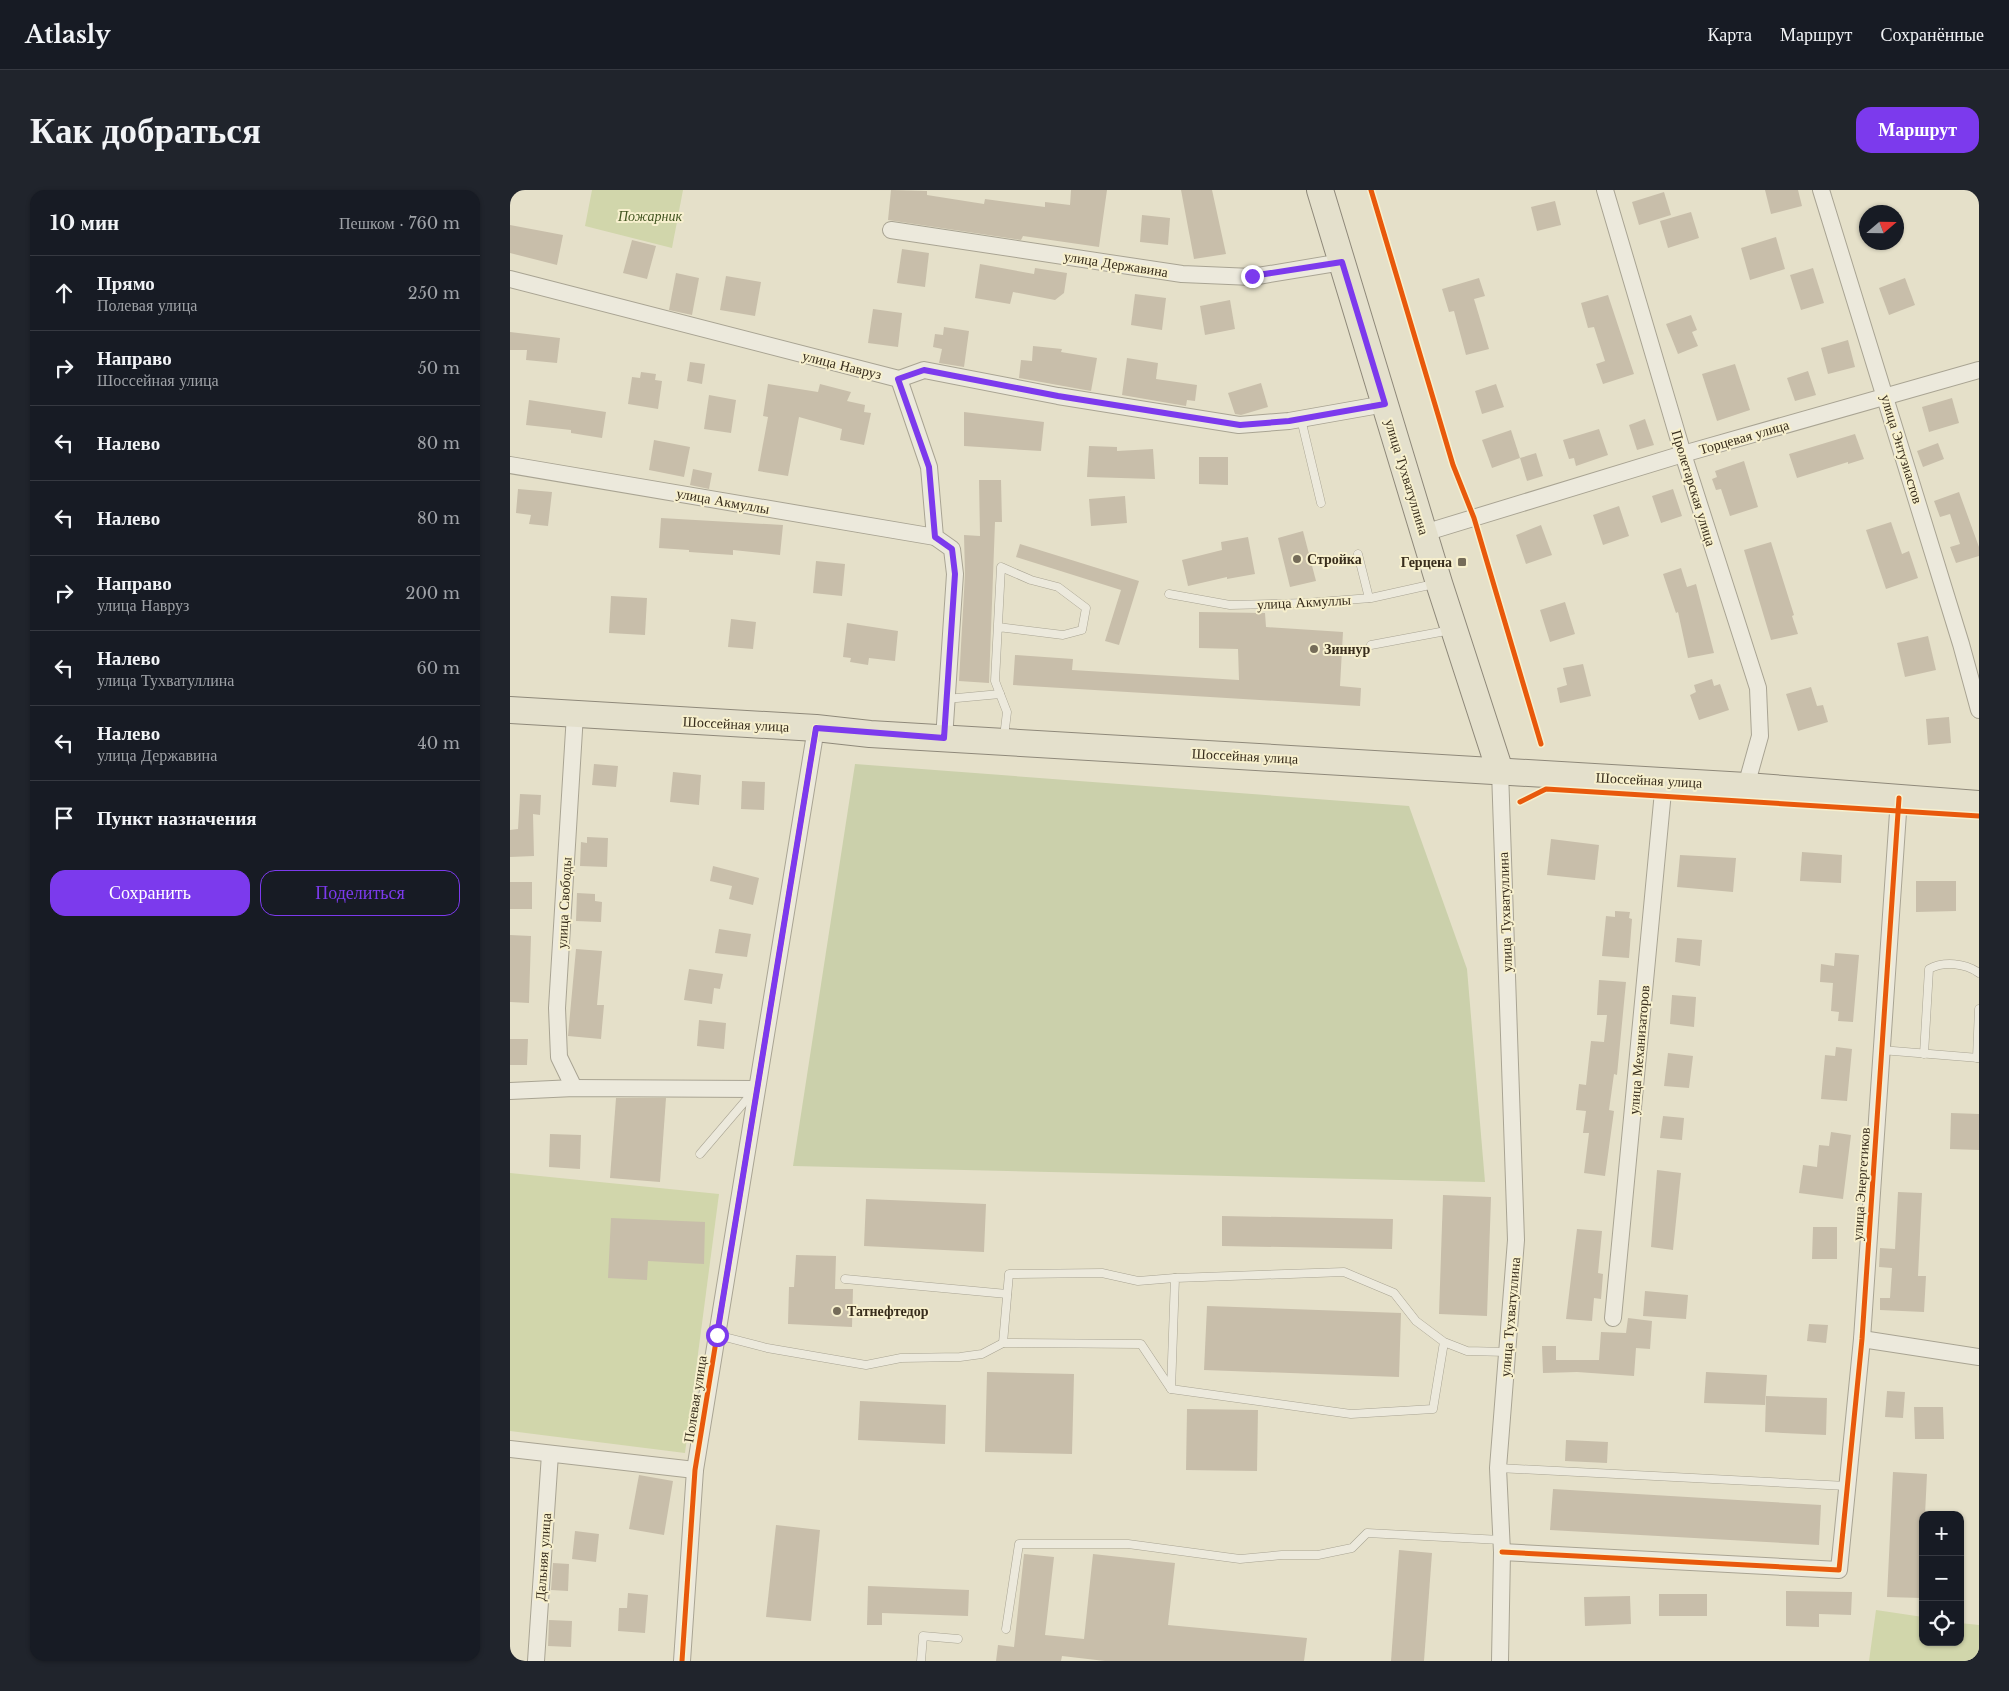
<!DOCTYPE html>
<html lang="ru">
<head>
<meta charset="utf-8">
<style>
	body { margin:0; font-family:"Libre Baskerville",serif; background:#20242c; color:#f1f3f6 }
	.controls { position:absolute; right:15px; bottom:15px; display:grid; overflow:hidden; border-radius:10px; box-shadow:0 1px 4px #0004 }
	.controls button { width:45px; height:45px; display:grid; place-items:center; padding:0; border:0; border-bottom:1px solid #363941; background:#171b24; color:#f1f3f6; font:25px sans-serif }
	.compass { position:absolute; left:1349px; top:15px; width:45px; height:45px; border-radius:50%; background:#171b24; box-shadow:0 1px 4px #0004; rotate:70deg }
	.stop { position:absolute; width:15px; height:15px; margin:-11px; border:4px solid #7c3aed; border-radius:50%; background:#fff }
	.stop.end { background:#7c3aed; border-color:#fff; box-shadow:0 1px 5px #0008 }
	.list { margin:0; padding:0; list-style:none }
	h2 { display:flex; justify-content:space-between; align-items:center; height:65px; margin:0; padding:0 20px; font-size:21px }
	h2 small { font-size:16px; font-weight:400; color:#9ea1a6 }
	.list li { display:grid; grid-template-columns:32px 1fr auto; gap:15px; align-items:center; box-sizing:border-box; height:75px; padding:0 20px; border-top:1px solid #363941 }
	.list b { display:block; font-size:19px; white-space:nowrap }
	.list p { margin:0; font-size:16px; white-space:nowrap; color:#9ea1a6 }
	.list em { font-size:16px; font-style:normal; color:#9ea1a6 }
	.actions { display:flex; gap:10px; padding:15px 20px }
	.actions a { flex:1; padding:11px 0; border:1px solid #7c3aed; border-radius:15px; text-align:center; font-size:18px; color:#7c3aed }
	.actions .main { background:#7c3aed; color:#fff }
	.icon { flex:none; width:28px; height:28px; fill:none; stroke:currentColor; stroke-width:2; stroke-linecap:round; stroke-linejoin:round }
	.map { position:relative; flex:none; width:1469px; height:1471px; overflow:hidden; border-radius:15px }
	header { display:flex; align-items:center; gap:30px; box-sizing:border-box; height:70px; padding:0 25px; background:#171b24; border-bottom:1px solid #363941 }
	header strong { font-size:24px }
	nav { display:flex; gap:28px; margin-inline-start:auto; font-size:18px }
	.intro { display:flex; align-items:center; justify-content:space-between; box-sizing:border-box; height:120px; padding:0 30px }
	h1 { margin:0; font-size:35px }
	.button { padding:12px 22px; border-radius:15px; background:#7c3aed; color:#fff; font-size:18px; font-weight:700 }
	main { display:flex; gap:30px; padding:0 30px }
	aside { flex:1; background:#171b24; border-radius:15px; box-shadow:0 1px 4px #0004 }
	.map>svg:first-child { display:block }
</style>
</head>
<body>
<header>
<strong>Atlasly</strong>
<nav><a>Карта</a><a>Маршрут</a><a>Сохранённые</a></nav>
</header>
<div class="intro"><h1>Как добраться</h1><a class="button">Маршрут</a></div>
<main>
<aside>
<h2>10 мин<small>Пешком · 760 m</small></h2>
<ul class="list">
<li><svg class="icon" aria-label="ahead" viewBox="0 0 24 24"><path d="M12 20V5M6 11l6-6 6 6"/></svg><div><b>Прямо</b><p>Полевая улица</p></div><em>250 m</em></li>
<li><svg class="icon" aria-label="right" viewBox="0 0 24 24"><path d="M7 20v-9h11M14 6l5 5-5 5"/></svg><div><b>Направо</b><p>Шоссейная улица</p></div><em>50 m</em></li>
<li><svg class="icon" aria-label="left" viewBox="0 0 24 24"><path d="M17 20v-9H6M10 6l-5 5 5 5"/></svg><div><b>Налево</b></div><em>80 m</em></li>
<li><svg class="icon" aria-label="left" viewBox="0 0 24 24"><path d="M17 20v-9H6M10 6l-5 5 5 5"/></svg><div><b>Налево</b></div><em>80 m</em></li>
<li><svg class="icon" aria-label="right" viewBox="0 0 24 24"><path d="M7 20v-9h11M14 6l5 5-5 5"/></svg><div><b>Направо</b><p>улица Навруз</p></div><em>200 m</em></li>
<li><svg class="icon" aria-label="left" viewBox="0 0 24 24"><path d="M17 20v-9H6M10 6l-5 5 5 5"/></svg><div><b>Налево</b><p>улица Тухватуллина</p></div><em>60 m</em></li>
<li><svg class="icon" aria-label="left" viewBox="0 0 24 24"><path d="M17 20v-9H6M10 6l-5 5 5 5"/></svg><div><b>Налево</b><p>улица Державина</p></div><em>40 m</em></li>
<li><svg class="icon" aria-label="arrive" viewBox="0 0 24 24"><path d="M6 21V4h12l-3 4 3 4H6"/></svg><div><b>Пункт назначения</b></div></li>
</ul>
<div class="actions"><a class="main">Сохранить</a><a>Поделиться</a></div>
</aside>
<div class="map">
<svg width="1469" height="1471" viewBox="0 0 1469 1471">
	<rect width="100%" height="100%" fill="#e5e0c9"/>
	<g fill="#d1d6ab">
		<polygon points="82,0 173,0 162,58 75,36"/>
		<polygon points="0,983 209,1004 175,1263 0,1241"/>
		<polygon points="1366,1420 1413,1427 1413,1452 1450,1452 1450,1433 1469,1435 1469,1471 1359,1471"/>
	</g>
	<polygon fill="#cbd0ab" points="345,574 899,616 957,779 975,992 283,976"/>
	<g fill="#c8beaa">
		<polygon points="381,0 417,1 417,5 474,14 475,9 535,17 535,12 560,15 561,0 597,0 589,57 513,46 511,50 378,30"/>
		<polygon points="671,0 702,0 716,64 684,69"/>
		<polygon points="1255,0 1288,0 1292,16 1261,24"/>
		<polygon points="1154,2 1161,25 1129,35 1122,12"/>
		<polygon points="1045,11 1051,35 1027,41 1021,17"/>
		<polygon points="1181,22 1189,48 1158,58 1150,31"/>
		<polygon points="632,25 660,28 658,55 630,52"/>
		<polygon points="0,35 53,45 47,75 0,63"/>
		<polygon points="1266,47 1275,79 1240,90 1231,58"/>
		<polygon points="122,50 146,56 137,89 113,83"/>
		<polygon points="392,59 419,63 415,97 387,93"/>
		<polygon points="470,74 524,84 525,78 557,83 554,103 545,110 503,102 500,114 465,108"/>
		<polygon points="1303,78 1314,113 1291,120 1280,85"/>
		<polygon points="166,83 189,88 182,125 159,120"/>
		<polygon points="216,86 251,92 245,126 210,120"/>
		<polygon points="969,88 975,106 964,109 979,159 956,165 944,121 939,122 932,99"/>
		<polygon points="1395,88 1405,115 1379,125 1369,98"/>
		<polygon points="625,104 656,108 652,140 621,135"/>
		<polygon points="1098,105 1124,184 1093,194 1086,174 1095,171 1084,137 1078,138 1071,113"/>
		<polygon points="720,110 725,139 695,145 690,116"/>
		<polygon points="363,119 392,123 388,157 358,153"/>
		<polygon points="1181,125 1187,140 1182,142 1188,156 1168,164 1156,134"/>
		<polygon points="434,137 459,141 454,177 429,173 432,159 423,157 425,144 433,145"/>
		<polygon points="0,142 50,148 47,173 16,170 17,160 0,160"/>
		<polygon points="1338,150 1345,177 1318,184 1311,158"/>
		<polygon points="523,156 552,159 551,162 587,168 581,201 509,188 511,170 522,171"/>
		<polygon points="617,168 648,173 646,189 687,195 685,211 677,210 676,216 612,205"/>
		<polygon points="180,172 195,174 192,194 177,191"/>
		<polygon points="1225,174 1240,220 1207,231 1192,184"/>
		<polygon points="1298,181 1306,205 1285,211 1277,188"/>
		<polygon points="131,182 146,184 145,190 152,191 148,219 118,214 122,187 130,188"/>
		<polygon points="751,193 758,217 731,225 725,224 718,203"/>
		<polygon points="258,194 308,202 310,194 341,202 337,211 355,215 354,222 361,223 354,255 330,250 332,239 289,227 278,286 248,281 258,227 253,226"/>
		<polygon points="986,194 994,217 972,224 965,201"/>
		<polygon points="199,205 226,210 221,243 194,239"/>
		<polygon points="1442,208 1449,233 1419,242 1412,217"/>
		<polygon points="19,210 96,222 92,248 61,243 61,240 16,235"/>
		<polygon points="454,222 534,232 531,261 454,256"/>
		<polygon points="1135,229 1144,255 1127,260 1119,235"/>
		<polygon points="1089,239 1098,265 1066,276 1064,268 1059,269 1053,250"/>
		<polygon points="1001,240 1010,268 982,278 972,250"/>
		<polygon points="1345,244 1354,269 1338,274 1338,272 1287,288 1279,264"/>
		<polygon points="144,250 180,257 174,287 139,280"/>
		<polygon points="1428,253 1434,269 1413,277 1407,261"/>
		<polygon points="579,256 607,257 607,261 643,259 645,289 577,287"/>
		<polygon points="1026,263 1033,286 1017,291 1010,268"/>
		<polygon points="689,267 718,267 718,295 689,294"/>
		<polygon points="1234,271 1248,317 1220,326 1211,299 1206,300 1202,289 1207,287 1205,281"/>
		<polygon points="183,279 202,283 199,299 180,295"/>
		<polygon points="469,290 491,290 492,332 485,332 479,493 449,491 455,384 454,345 470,346"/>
		<polygon points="8,299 42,302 38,336 19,334 21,325 6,323"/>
		<polygon points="1163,299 1172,326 1151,333 1142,306"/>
		<polygon points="1449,302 1469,357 1469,366 1446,373 1440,357 1450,354 1440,324 1430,327 1424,311"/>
		<polygon points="615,306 617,333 581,336 579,309"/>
		<polygon points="1109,316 1119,346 1093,355 1083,325"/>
		<polygon points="151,328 273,335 270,365 223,360 223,365 179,362 179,360 149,358"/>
		<polygon points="1381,332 1392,364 1399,361 1408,388 1376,399 1356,340"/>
		<polygon points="1031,335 1042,365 1016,374 1006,345"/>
		<polygon points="793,341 806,391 780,397 768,348"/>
		<polygon points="738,347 745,384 717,389 717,387 678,396 672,370 712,360 711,352"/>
		<polygon points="1261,352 1284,425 1282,426 1288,444 1261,450 1234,360"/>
		<polygon points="510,354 629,391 609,455 595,451 611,400 506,367"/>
		<polygon points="306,371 335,374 332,406 303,403"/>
		<polygon points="1171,378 1177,397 1186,394 1204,463 1178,468 1168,422 1166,423 1153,384"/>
		<polygon points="101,406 137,408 135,445 99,443"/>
		<polygon points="1055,412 1065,444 1040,452 1030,420"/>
		<polygon points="689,422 755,423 756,437 833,442 830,496 851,498 850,516 503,495 505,465 563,469 562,480 729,490 728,459 689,458"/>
		<polygon points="221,429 246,432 243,459 218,457"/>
		<polygon points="337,433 388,441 385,471 359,468 358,475 340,472 341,468 333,467"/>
		<polygon points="1418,446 1426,480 1395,487 1387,453"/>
		<polygon points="1073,474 1081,506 1050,513 1047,498 1057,495 1053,478"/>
		<polygon points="1202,489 1204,496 1210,494 1219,520 1189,530 1180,505 1186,502 1184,495"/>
		<polygon points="1301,497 1307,516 1313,515 1318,532 1288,541 1276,504"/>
		<polygon points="1439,527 1441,553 1418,555 1416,529"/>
		<polygon points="84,574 108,576 106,597 82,595"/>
		<polygon points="163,582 191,585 189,615 160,612"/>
		<polygon points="232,591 255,592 254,620 231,619"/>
		<polygon points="10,604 31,605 30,625 23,624 24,666 0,667 0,640 8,639"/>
		<polygon points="77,647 98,648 97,677 70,676 71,652 77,653"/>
		<polygon points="1041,649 1089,655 1085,690 1037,685"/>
		<polygon points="1292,662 1332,665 1331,693 1290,691"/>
		<polygon points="1170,665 1226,668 1223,702 1167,697"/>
		<polygon points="203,676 249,688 243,715 219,709 222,696 200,691"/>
		<polygon points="1406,691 1446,691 1446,721 1406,722"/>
		<rect x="0" y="692" width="22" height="27"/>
		<polygon points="67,703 85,704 85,711 92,712 91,732 66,731"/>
		<polygon points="1105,721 1120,722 1119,728 1122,729 1119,768 1092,766 1096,726 1105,727"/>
		<polygon points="209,739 241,744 237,767 205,763"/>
		<polygon points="0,745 21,746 19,813 0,812"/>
		<polygon points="1167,748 1192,750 1190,776 1165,772"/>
		<polygon points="66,759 92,761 87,815 94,815 91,849 58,846"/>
		<polygon points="1325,763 1349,765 1343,832 1328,831 1329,822 1321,821 1323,793 1310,792 1311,774 1324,776"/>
		<polygon points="179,779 213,784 210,799 204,798 202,814 174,810"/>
		<polygon points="1089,790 1116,792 1107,885 1104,884 1099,920 1104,921 1095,986 1074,983 1079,943 1073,943 1076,921 1066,920 1069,894 1076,895 1081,851 1094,852 1097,825 1087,825"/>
		<polygon points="1162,805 1186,807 1184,837 1160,834"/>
		<polygon points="189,830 216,833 214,859 187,856"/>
		<polygon points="0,849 18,849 17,875 0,875"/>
		<polygon points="1326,857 1342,859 1337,911 1311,909 1315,865 1325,866"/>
		<polygon points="1158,863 1183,866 1179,898 1154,896"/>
		<polygon points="106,908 156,908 150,992 100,988"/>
		<polygon points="1441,923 1469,924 1469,960 1440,959"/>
		<polygon points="1153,926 1174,928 1172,950 1150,948"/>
		<polygon points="1321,942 1341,945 1333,1009 1289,1003 1293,975 1307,977 1309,955 1319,956"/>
		<polygon points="40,944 71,945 70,979 39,977"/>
		<polygon points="1147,980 1171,983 1163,1060 1141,1057"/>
		<polygon points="1388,1002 1412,1003 1408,1086 1416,1086 1414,1122 1370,1120 1370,1108 1380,1108 1382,1078 1369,1077 1370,1058 1385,1059"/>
		<polygon points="933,1005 981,1007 977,1126 929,1124"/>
		<polygon points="356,1009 476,1014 474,1062 354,1056"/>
		<polygon points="712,1026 883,1029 882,1059 712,1056"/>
		<polygon points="101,1028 195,1032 194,1074 138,1071 137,1090 98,1088"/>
		<polygon points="1303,1037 1327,1037 1327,1069 1302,1069"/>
		<polygon points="1067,1039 1092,1041 1088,1083 1093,1084 1091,1109 1084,1108 1082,1131 1056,1129"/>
		<polygon points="286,1065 326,1066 325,1099 343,1099 342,1137 278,1134 279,1097 284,1097"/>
		<polygon points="1135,1101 1178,1105 1176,1129 1133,1126"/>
		<polygon points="697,1116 891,1123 889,1187 694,1180"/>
		<polygon points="1118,1128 1142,1131 1140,1159 1126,1158 1124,1186 1067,1182 1033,1183 1032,1156 1046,1156 1046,1170 1089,1170 1091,1142 1116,1143"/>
		<polygon points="1299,1134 1318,1135 1316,1153 1297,1151"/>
		<polygon points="477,1182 564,1184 562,1264 475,1262"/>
		<polygon points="1196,1182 1257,1185 1255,1215 1194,1213"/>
		<polygon points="1377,1201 1395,1202 1393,1228 1375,1227"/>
		<polygon points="1256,1206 1317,1208 1316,1245 1255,1242"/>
		<polygon points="350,1211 436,1215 435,1254 348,1250"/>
		<polygon points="1404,1217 1433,1217 1434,1249 1405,1249"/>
		<polygon points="677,1219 748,1220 747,1281 676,1280"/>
		<polygon points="1056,1250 1098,1252 1097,1273 1055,1271"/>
		<polygon points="1383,1282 1417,1284 1415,1325 1413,1325 1411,1408 1377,1407"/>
		<polygon points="129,1285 163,1291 154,1345 119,1339"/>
		<polygon points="1043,1299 1311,1315 1309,1355 1040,1340"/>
		<polygon points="266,1335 310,1340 301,1431 256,1427"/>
		<polygon points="65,1341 89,1344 86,1372 62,1369"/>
		<polygon points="889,1360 922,1363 914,1471 881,1471"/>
		<polygon points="514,1364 544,1367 535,1445 574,1449 583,1364 665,1373 658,1435 797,1448 794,1471 595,1471 552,1466 551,1471 486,1471 488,1455 504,1457"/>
		<polygon points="43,1373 59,1374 58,1401 41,1400"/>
		<polygon points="358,1396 459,1400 458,1426 372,1423 372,1435 357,1435"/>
		<polygon points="1276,1401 1342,1402 1341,1425 1309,1424 1309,1437 1276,1436"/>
		<polygon points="118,1403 138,1405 135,1443 108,1441 109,1418 117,1418"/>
		<rect x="1149" y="1404" width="48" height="22"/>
		<polygon points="1120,1406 1121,1434 1075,1436 1074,1407"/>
		<polygon points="39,1430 62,1431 61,1457 38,1456"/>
	</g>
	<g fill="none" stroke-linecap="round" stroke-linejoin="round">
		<g stroke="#a9a493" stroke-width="9">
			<g id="service">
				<polyline points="791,229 811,313"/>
				<polyline points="848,364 859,408"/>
				<polyline points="659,404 720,415 796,413 861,408 924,394"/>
				<polyline points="488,437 553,445 572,440 576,418 548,397 521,390 491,377 485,491 497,522 494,547"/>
				<polyline points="861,455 941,440"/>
				<polyline points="436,509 490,504"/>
				<polyline points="1371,860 1469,868"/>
				<path d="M1414 864 1419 779C1434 771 1455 773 1469 783"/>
				<polyline points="1467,868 1469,819"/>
				<polyline points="190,964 243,902"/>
				<polyline points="335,1089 497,1104"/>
				<polyline points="207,1145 257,1158 356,1175 391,1168 450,1167 472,1164 493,1153 631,1154 661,1199"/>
				<polyline points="934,1152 923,1219 841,1224 661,1199 665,1088 834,1082 884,1103 906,1131 934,1152 957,1161 997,1162"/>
				<polyline points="493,1153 499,1084 592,1083 628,1091 665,1088"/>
				<polyline points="988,1278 1337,1296"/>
				<polyline points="496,1439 509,1354 618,1354 730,1369 772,1365 808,1365 842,1358 857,1343 991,1350"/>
				<polyline points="411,1471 413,1446 448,1449"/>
			</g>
		</g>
		<g stroke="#a9a493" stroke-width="18">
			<g id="minor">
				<polyline points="1095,0 1173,264 1248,498 1250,546 1236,596"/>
				<polyline points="1311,0 1451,454 1469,520"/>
				<polyline points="381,40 672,84 742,87 832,72"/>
				<polyline points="0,89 389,189 414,180 548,206 729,235 779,231 875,214"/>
				<polyline points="389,189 419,277 425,347 442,359 445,384 434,549"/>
				<polyline points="0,275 425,347"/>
				<polyline points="914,343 1173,264 1469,180"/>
				<polyline points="64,898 49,867 47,818 65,524"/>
				<polyline points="0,901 64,898 246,899"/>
				<polyline points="1103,1128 1154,591"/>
				<polyline points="1352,1149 1469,1167"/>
				<polyline points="0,1259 185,1280"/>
				<polyline points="992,1362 1329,1380 1352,1149 1389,608"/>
				<polyline points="26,1471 40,1264"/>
				<polyline points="172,1471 185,1280 306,538"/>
				<polyline points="990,1471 992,1362 988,1278 1006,1050 990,581"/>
			</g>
		</g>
		<g stroke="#8f897a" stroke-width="28">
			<g id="primary">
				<polyline points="810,0 929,393 990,581"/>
				<polyline points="0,520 306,538 360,544 1236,596 1469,614"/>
			</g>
		</g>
		<g stroke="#c4c1b3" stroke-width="3" stroke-dasharray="4 2.5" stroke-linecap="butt">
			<polyline points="861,0 943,275 959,314"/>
			<polyline points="968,342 1031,554"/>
			<polyline points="1010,612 1023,605"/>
		</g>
		<use href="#service" stroke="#ece9dc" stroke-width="8"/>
		<use href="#minor" stroke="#ece9dc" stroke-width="16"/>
		<use href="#primary" stroke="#e4e0cc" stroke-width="26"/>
		<g stroke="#f7f0ce" stroke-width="8">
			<g id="cycleway">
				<polyline points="861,0 943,275 964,328 1031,554"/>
				<polyline points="1010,612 1036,599 1469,626"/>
				<polyline points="992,1362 1329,1380 1352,1149 1389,608"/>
				<polyline points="172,1471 185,1280 306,538"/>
			</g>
		</g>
		<use href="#cycleway" stroke="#e8590c" stroke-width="5"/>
	</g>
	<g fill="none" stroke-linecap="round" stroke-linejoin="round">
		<polyline stroke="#7c3aed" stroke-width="6" points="207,1145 306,538 434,548 445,384 442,359 425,347 419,277 388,189 414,180 548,206 730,235 779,231 875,214 832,72 742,86"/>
	</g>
	<g fill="#756c59" stroke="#f7f0ce" stroke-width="2">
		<circle cx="787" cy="369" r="5"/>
		<rect x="947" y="367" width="10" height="10" rx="2.5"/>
		<circle cx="804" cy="459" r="5"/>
		<circle cx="327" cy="1121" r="5"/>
	</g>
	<g text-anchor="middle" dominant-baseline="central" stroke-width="4" stroke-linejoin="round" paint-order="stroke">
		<g font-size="14" font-style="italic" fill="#425521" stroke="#f7f0ce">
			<text x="140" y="26">Пожарник</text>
		</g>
		<g font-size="14" fill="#382d1c" stroke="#f7f0ce">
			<text transform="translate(606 74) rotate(9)">улица Державина</text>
			<text transform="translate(332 175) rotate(14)">улица Навруз</text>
			<text transform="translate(1234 247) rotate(-16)">Торцевая улица</text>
			<text transform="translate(1392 259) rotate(73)">улица Энтузиастов</text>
			<text transform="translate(897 287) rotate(73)">улица Тухватуллина</text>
			<text transform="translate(1184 298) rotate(73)">Пролетарская улица</text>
			<text transform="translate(213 311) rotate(10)">улица Акмуллы</text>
			<text transform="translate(794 412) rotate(-3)">улица Акмуллы</text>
			<text transform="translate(226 534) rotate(3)">Шоссейная улица</text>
			<text transform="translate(735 566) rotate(3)">Шоссейная улица</text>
			<text transform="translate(1139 590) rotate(3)">Шоссейная улица</text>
			<text transform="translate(54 713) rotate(-87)">улица Свободы</text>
			<text transform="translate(995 722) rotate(-92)">улица Тухватуллина</text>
			<text transform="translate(1129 860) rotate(-85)">улица Механизаторов</text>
			<text transform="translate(1351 994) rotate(-86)">улица Энергетиков</text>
			<text transform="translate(1000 1127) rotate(-85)">улица Тухватуллина</text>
			<text transform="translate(185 1209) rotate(-81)">Полевая улица</text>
			<text transform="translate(33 1367) rotate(-86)">Дальняя улица</text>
		</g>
		<g font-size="14" font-weight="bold" fill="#382d1c" stroke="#f7f0ce" text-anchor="start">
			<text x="797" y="369">Стройка</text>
			<text x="942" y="372" text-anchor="end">Герцена</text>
			<text x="814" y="459">Зиннур</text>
			<text x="337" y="1121">Татнефтедор</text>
		</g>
	</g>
</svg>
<div class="controls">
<button>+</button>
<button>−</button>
<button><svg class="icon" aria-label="locate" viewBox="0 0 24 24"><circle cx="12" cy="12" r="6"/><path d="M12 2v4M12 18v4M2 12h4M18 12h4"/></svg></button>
</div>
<svg class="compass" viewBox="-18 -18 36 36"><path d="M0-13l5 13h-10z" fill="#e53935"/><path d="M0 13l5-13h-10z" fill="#9ea1a6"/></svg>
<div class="stop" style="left:207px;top:1145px"></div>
<div class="stop end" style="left:742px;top:86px"></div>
</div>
</main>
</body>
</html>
